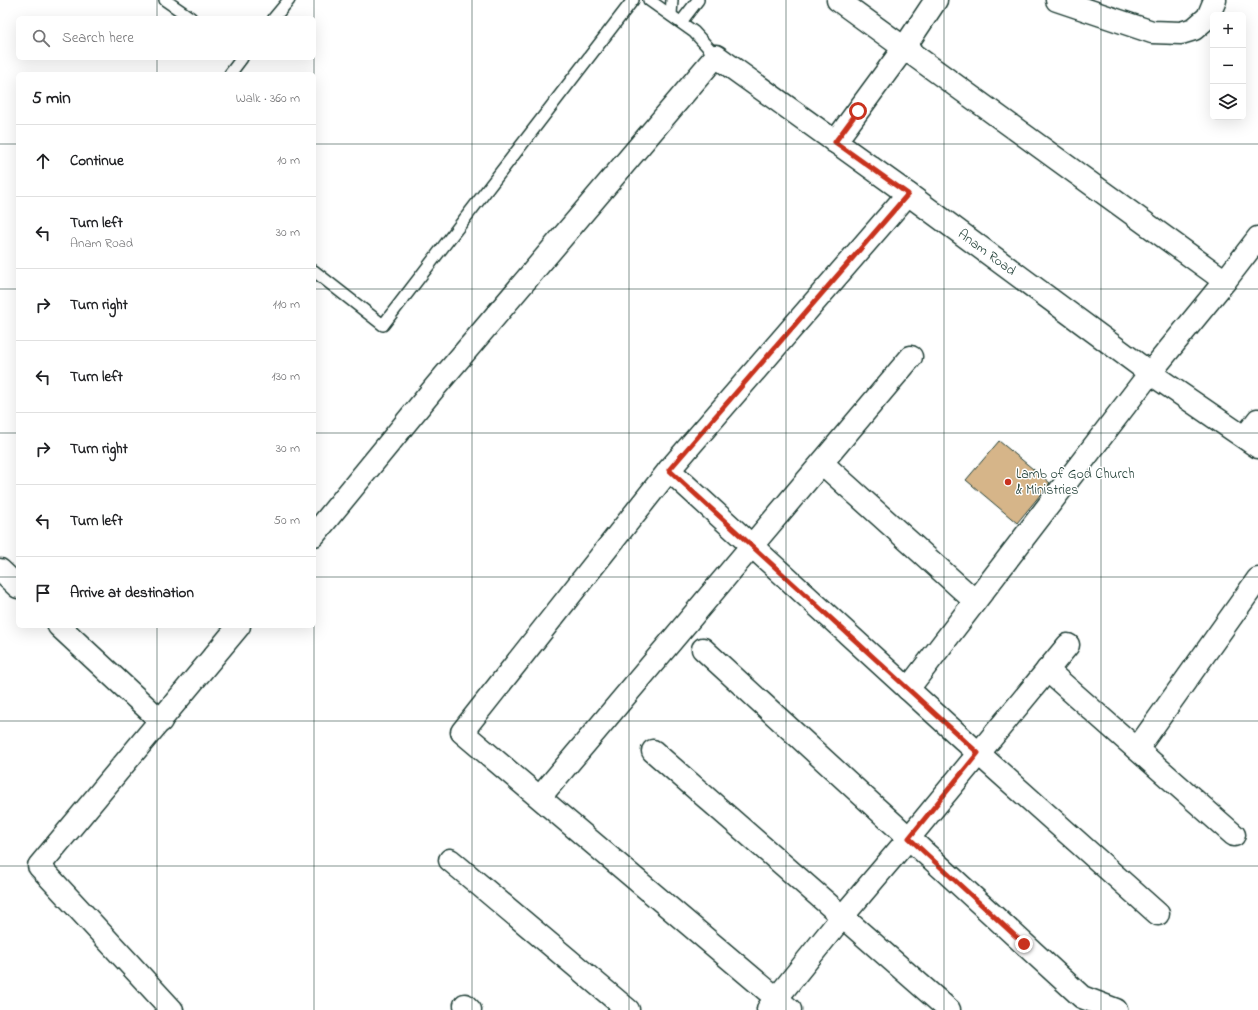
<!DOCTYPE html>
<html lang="en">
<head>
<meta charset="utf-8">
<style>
	body { margin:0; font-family:"Indie Flower",sans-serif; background:#f6f6f6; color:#202124 }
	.controls { position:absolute; right:12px; top:12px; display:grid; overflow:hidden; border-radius:6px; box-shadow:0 4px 16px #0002 }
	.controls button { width:36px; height:36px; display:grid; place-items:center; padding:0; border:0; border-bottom:1px solid #e0e0e0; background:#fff; color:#202124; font:20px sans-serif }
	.stop { position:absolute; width:12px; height:12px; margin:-9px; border:3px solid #c8321e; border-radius:50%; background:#fff }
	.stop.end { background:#c8321e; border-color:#fff; box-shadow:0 1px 4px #0008 }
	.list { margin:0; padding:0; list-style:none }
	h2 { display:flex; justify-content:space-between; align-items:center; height:52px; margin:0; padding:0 16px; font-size:17px }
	h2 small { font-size:13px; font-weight:400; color:#757577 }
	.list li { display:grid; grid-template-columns:26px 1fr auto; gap:12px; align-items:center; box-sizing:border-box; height:72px; padding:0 16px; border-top:1px solid #e0e0e0 }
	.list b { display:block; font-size:15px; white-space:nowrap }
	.list p { margin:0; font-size:13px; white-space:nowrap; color:#757577 }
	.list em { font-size:13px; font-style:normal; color:#757577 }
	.icon { flex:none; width:22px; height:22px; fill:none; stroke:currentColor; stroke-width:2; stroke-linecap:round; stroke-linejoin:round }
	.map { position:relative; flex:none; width:1258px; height:1010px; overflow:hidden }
	.search { position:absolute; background:#fff; box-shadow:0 4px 16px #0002; left:16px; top:16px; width:300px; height:44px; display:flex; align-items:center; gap:10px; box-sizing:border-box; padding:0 14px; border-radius:6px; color:#757577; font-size:15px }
	.panel { position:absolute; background:#fff; box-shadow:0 4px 16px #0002; left:16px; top:72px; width:300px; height:556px; border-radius:6px }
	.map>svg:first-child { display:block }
</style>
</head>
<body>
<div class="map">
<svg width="1258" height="1010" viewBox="0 0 1258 1010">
	<rect width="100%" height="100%" fill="#fff"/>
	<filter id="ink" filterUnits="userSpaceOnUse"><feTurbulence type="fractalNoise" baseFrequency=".025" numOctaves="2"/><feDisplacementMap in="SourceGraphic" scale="8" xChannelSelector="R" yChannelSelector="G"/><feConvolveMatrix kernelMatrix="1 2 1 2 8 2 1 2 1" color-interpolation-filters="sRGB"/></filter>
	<g filter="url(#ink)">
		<polygon fill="#d6b589" stroke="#1f3d34" points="999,441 1050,483 1017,523 966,480"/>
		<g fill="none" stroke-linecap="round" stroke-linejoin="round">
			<g stroke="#1f3d34" stroke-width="14">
				<g id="lane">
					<polyline points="165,0 191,18"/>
					<polyline points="649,0 694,32 716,56"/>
					<polyline points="671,15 672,0"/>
					<polyline points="274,18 289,0"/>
					<polyline points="681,22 698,0"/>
					<polyline points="230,74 242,58"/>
					<polyline points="314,271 383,325 633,0"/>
				</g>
			</g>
			<g stroke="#1f3d34" stroke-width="25">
				<g id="street">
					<polyline points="838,0 1225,281 1150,373 908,689"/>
					<polyline points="1057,0 1152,32 1181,33 1194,29 1208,17 1215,0"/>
					<polyline points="835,142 904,48 936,0"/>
					<polyline points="1225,281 1258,238"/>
					<polyline points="1245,437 1258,420"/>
					<polyline points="822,463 975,601"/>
					<polyline points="669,470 978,753 1158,914"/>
					<polyline points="0,570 18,587"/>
					<polyline points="59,626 161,721"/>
					<polyline points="703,649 1082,997 1116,1010"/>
					<polyline points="1047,670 1234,835"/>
					<polyline points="1137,749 1258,579"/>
					<polyline points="653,751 949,1010"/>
					<polyline points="540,797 911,357"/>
					<polyline points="450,860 628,1010"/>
					<polyline points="465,1005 470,1010"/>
					<polyline points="768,1009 842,917 909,838 1068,645"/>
					<polyline points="790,1010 462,732 669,470 908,194"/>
				</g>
			</g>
			<g stroke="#1f3d34" stroke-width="25">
				<g id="secondary">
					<path id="s1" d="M314 535 436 386 716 56 908 194 1150 373 1258 447"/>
					<polyline points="172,1010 39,866 239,626"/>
				</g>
			</g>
			<use href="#lane" stroke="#fff" stroke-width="11"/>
			<use href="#street" stroke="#fff" stroke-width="22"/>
			<use href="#secondary" stroke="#fff" stroke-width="22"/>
		</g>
	</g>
	<g fill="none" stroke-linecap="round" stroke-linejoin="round" filter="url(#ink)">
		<polyline stroke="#c8321e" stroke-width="5" points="858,111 835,142 908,194 669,470 978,753 909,838 1024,944"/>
	</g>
	<path fill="none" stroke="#1f3d34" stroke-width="1" stroke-opacity="0.55" d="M157 0V18M314 0V1010M472 0V1010M629 0V1010M786 0V1010M944 0V1010M1101 0V1010M157 58V74M0 144H18M314 144H1258M0 289H18M314 289H1258M0 433H18M314 433H1258M0 577H18M314 577H1258M157 626V1010M0 721H1258M0 866H1258"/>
	<circle fill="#c8321e" stroke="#fff" stroke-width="1.5" cx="1008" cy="482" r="4"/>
	<g text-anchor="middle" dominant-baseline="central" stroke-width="3" stroke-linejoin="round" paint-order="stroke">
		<g font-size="14" fill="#1f3d34" stroke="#fff">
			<text stroke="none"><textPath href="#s1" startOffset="960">Anam Road</textPath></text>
		</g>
		<g font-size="14" fill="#1f3d34" stroke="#fff" text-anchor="start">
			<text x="1016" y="474">Lamb of God Church<tspan x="1016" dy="16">&amp; Ministries</tspan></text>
		</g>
	</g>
</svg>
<div class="controls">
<button>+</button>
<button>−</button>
<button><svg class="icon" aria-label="layers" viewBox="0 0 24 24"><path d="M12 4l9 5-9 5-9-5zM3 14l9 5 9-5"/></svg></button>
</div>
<div class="stop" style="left:858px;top:111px"></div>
<div class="stop end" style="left:1024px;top:944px"></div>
<div class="search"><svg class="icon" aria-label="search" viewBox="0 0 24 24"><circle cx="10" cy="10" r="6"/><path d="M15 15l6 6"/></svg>Search here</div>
<section class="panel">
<h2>5 min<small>Walk · 360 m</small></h2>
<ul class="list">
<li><svg class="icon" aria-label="ahead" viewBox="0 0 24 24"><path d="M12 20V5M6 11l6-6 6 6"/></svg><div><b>Continue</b></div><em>10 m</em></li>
<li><svg class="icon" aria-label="left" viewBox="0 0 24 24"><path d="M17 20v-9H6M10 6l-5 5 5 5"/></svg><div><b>Turn left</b><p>Anam Road</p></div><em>30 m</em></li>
<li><svg class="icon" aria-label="right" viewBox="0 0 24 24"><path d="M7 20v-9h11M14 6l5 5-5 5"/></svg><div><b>Turn right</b></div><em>110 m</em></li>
<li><svg class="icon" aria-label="left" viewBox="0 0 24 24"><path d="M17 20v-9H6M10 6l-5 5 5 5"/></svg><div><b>Turn left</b></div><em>130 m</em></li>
<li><svg class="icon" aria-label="right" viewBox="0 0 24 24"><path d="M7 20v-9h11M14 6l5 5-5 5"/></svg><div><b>Turn right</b></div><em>30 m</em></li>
<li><svg class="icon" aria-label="left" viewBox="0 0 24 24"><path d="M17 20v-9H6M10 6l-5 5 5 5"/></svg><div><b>Turn left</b></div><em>50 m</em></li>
<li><svg class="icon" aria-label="arrive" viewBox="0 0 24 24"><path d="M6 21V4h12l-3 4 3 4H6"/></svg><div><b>Arrive at destination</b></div></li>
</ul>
</section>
</div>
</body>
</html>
